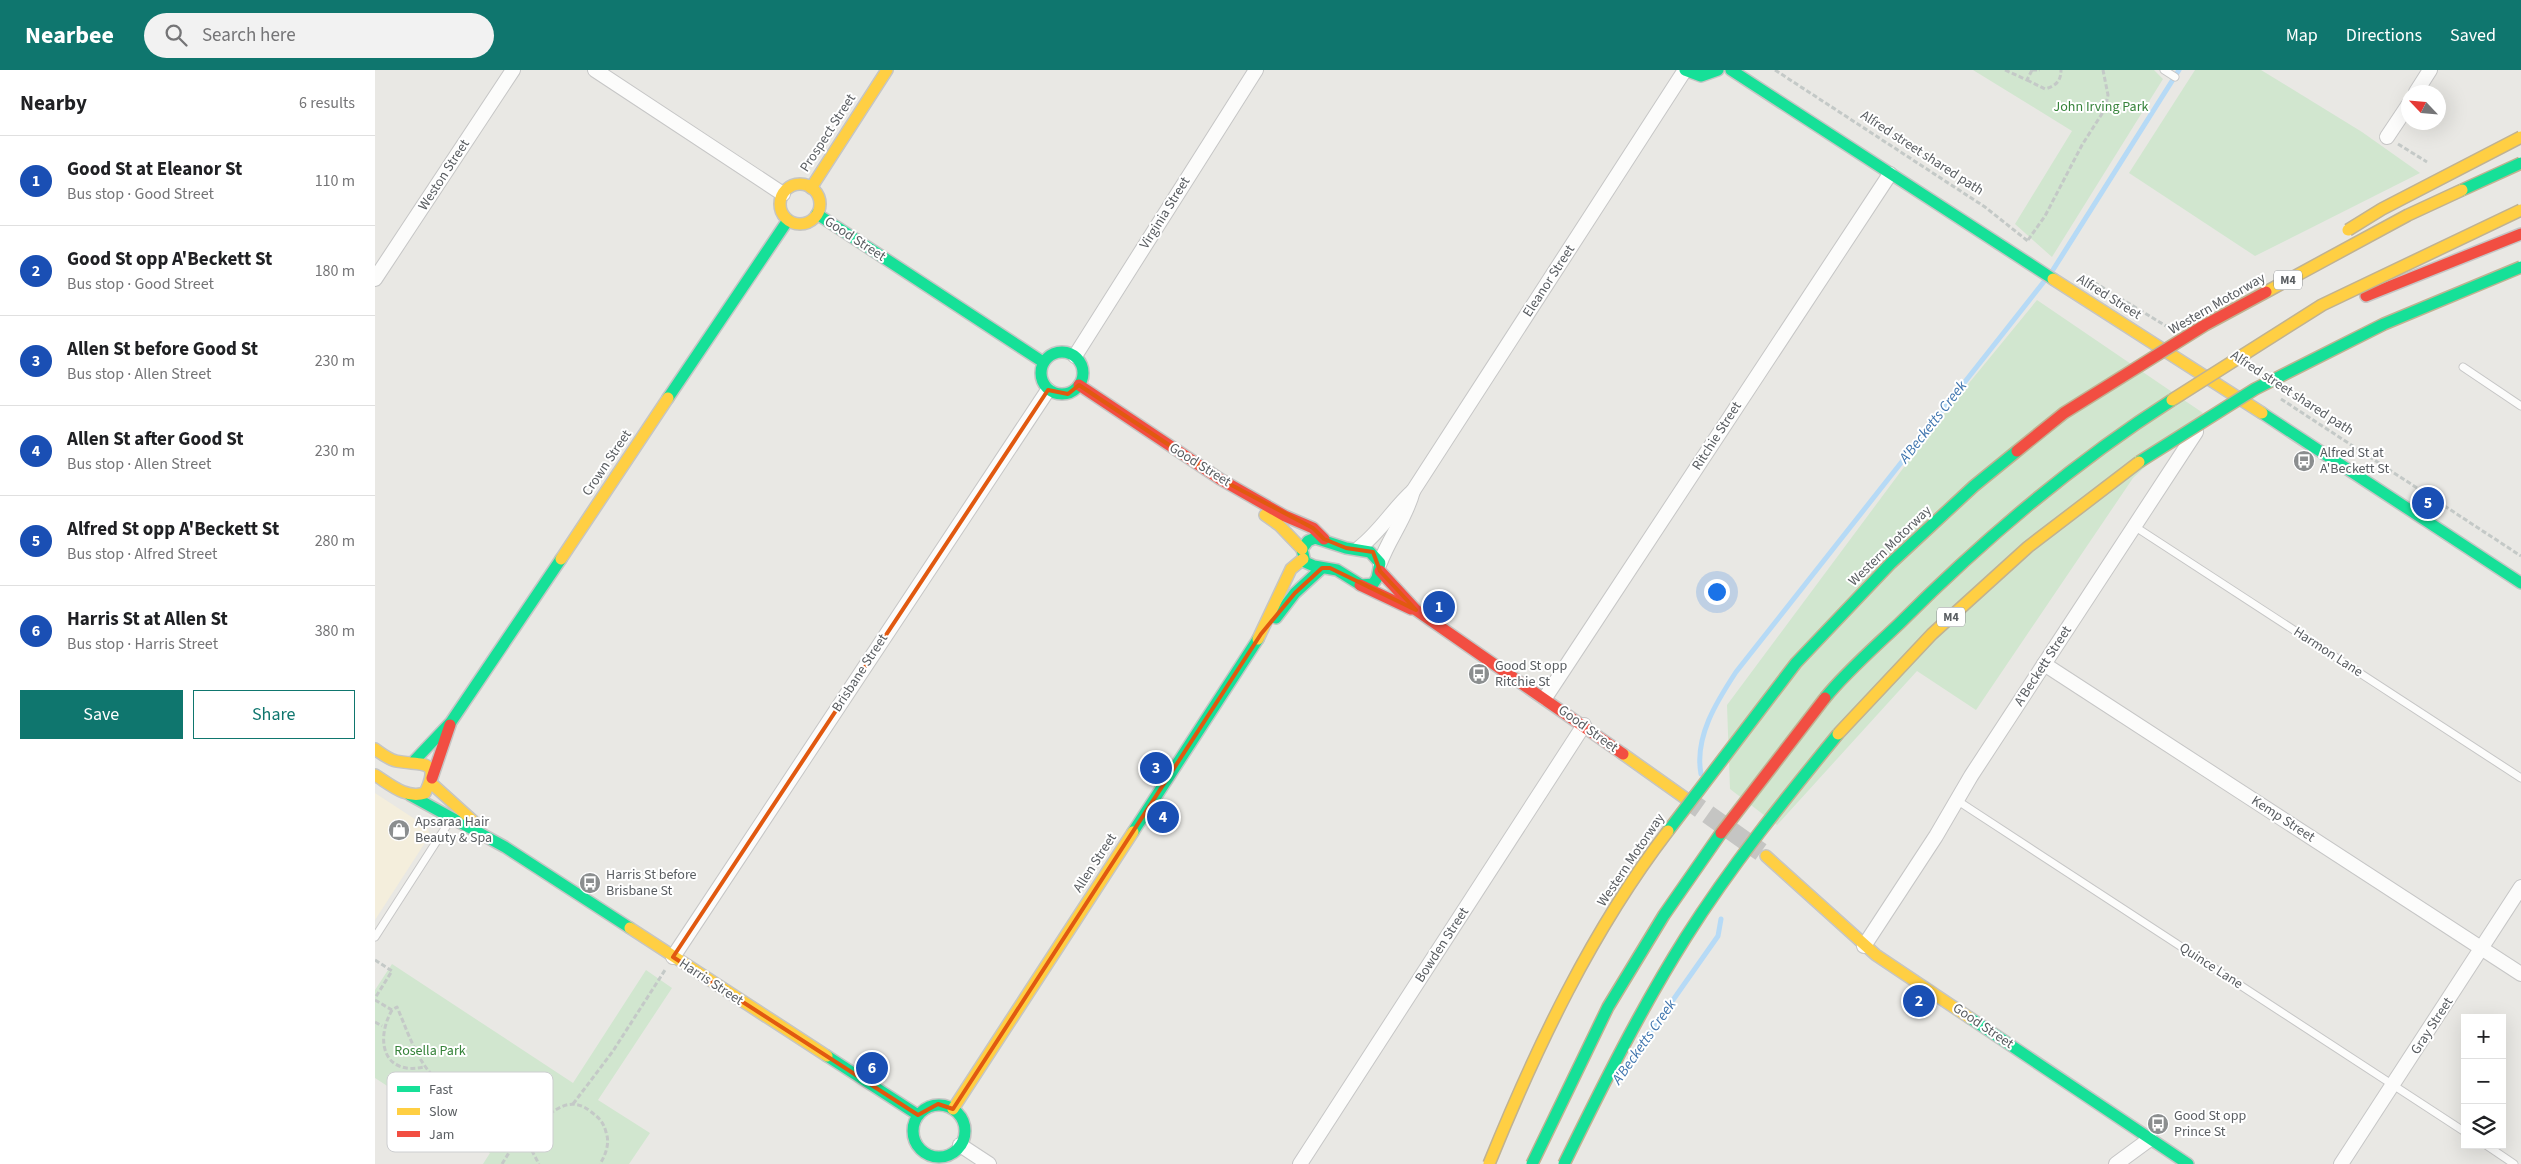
<!DOCTYPE html>
<html lang="en">
<head>
<meta charset="utf-8">
<style>
	body { margin:0; font-family:"Source Sans 3",sans-serif; background:#f2f2f2; color:#202124 }
	.controls { position:absolute; right:15px; bottom:15px; display:grid; overflow:hidden; border-radius:0px; box-shadow:0 5px 20px #0002 }
	.controls button { width:45px; height:45px; display:grid; place-items:center; padding:0; border:0; border-bottom:1px solid #e0e0e0; background:#fff; color:#202124; font:25px sans-serif }
	.compass { position:absolute; left:2026px; top:15px; width:45px; height:45px; border-radius:50%; background:#fff; box-shadow:0 5px 20px #0002; rotate:296deg }
	.you { position:absolute; left:1341px; top:521px; width:18px; height:18px; margin:-12px; border:4px solid #fff; border-radius:50%; background:#1a73e8; box-shadow:0 0 0 8px #1a73e833 }
	.badge { display:grid; place-items:center; width:32px; height:32px; border-radius:50%; background:#0f766e; color:#fff; font-size:16px; font-weight:700 }
	.pin { position:absolute; translate:-50% -50%; border:2px solid #fff; box-shadow:0 1px 5px #0006 }
	.list { margin:0; padding:0; list-style:none }
	h2 { display:flex; justify-content:space-between; align-items:center; height:65px; margin:0; padding:0 20px; font-size:21px }
	h2 small { font-size:16px; font-weight:400; color:#757577 }
	.list li { display:grid; grid-template-columns:32px 1fr auto; gap:15px; align-items:center; box-sizing:border-box; height:90px; padding:0 20px; border-top:1px solid #e0e0e0 }
	.list b { display:block; font-size:19px; white-space:nowrap }
	.list p { margin:0; font-size:16px; white-space:nowrap; color:#757577 }
	.list em { font-size:16px; font-style:normal; color:#757577 }
	.actions { display:flex; gap:10px; padding:15px 20px }
	.actions a { flex:1; padding:11px 0; border:1px solid #0f766e; border-radius:0px; text-align:center; font-size:18px; color:#0f766e }
	.actions .main { background:#0f766e; color:#fff }
	.icon { flex:none; width:28px; height:28px; fill:none; stroke:currentColor; stroke-width:2; stroke-linecap:round; stroke-linejoin:round }
	.map { position:relative; flex:none; width:2146px; height:1094px; overflow:hidden }
	header { display:flex; align-items:center; gap:30px; box-sizing:border-box; height:70px; padding:0 25px; background:#0f766e; color:#fff }
	header strong { font-size:24px }
	nav { display:flex; gap:28px; margin-inline-start:auto; font-size:18px }
	.search { width:350px; height:45px; background:#f2f2f2; display:flex; align-items:center; gap:12px; box-sizing:border-box; padding:0 18px; border-radius:28px; color:#757577; font-size:19px }
	main { display:flex }
	aside { flex:1; background:#fff }
	.map>svg:first-child { display:block }
</style>
</head>
<body>
<header>
<strong>Nearbee</strong>
<div class="search"><svg class="icon" aria-label="search" viewBox="0 0 24 24"><circle cx="10" cy="10" r="6"/><path d="M15 15l6 6"/></svg>Search here</div>
<nav><a>Map</a><a>Directions</a><a>Saved</a></nav>
</header>
<main>
<aside>
<h2>Nearby<small>6 results</small></h2>
<ul class="list">
<li><span class="badge" style="background:#1a4fb4">1</span><div><b>Good St at Eleanor St</b><p>Bus stop · Good Street</p></div><em>110 m</em></li>
<li><span class="badge" style="background:#1a4fb4">2</span><div><b>Good St opp A'Beckett St</b><p>Bus stop · Good Street</p></div><em>180 m</em></li>
<li><span class="badge" style="background:#1a4fb4">3</span><div><b>Allen St before Good St</b><p>Bus stop · Allen Street</p></div><em>230 m</em></li>
<li><span class="badge" style="background:#1a4fb4">4</span><div><b>Allen St after Good St</b><p>Bus stop · Allen Street</p></div><em>230 m</em></li>
<li><span class="badge" style="background:#1a4fb4">5</span><div><b>Alfred St opp A'Beckett St</b><p>Bus stop · Alfred Street</p></div><em>280 m</em></li>
<li><span class="badge" style="background:#1a4fb4">6</span><div><b>Harris St at Allen St</b><p>Bus stop · Harris Street</p></div><em>380 m</em></li>
</ul>
<div class="actions"><a class="main">Save</a><a>Share</a></div>
</aside>
<div class="map">
<svg width="2146" height="1094" viewBox="0 0 2146 1094">
	<rect width="100%" height="100%" fill="#e9e8e4"/>
	<polygon fill="#f4eedc" points="0,723 52,757 55,765 0,850"/>
	<g fill="#d1e6cf">
		<polygon points="1598,0 1779,0 1788,9 1677,187 1640,154 1697,61"/>
		<polygon points="1820,0 1886,0 1987,62 2045,103 1880,186 1754,103"/>
		<polygon points="1662,230 1828,343 1758,408 1601,640 1542,601 1402,755 1355,719 1352,635 1567,346"/>
		<polygon points="17,894 198,1013 271,900 297,918 223,1030 275,1063 254,1094 108,1094 115,1083 0,1008 0,920"/>
	</g>
	<g fill="none" stroke-linecap="round" stroke-linejoin="round">
		<g stroke="#b6daf6" stroke-width="5">
			<polyline points="1676,203 1804,0"/>
			<path d="M1326 704C1319 667 1342 631 1361 602L1671 209"/>
			<polyline points="1246,1004 1343,866 1346,849"/>
		</g>
		<polyline stroke="#c5c5c3" stroke-width="19" stroke-dasharray="19 9" stroke-linecap="butt" points="1310,728 1386,782"/>
		<g stroke="#c6c6c6" stroke-width="9">
			<g id="lane">
				<polyline points="1789,0 1800,7"/>
				<polyline points="2088,297 2146,336"/>
				<polyline points="1759,456 2146,708"/>
				<polyline points="1583,731 2090,1062"/>
				<polyline points="0,867 76,749"/>
				<polyline points="2111,1075 2139,1094"/>
			</g>
		</g>
		<g stroke="#c6c6c6" stroke-width="16">
			<g id="street">
				<polyline points="220,0 408,124"/>
				<polyline points="2041,22 2055,0"/>
				<polyline points="2012,67 2034,34"/>
				<polyline points="0,209 138,0"/>
				<polyline points="700,286 881,0"/>
				<path d="M984 478C1005 462 1018 439 1038 421L1310 0"/>
				<path d="M1005 493C1014 468 1031 448 1038 421"/>
				<polyline points="1669,594 2146,904"/>
				<polyline points="1170,628 1515,104"/>
				<polyline points="1489,876 1561,766 1596,706 1821,362"/>
				<polyline points="298,887 673,320"/>
				<polyline points="585,1075 614,1094"/>
				<polyline points="925,1094 1209,655"/>
				<polyline points="1741,1094 1775,1069"/>
				<polyline points="1966,1094 2146,817"/>
			</g>
		</g>
		<g stroke="#c5c5c4" stroke-width="14">
			<g id="fast">
				<polyline points="1310,0 1326,6 1343,0"/>
				<polyline points="1356,0 1678,209"/>
				<polyline points="442,144 668,292"/>
				<circle cx="687" cy="303" r="21"/>
				<polyline points="293,328 413,150"/>
				<polyline points="1887,343 2146,513"/>
				<polygon points="940,468 971,478 995,482 1005,493 1002,508 998,514 986,515 962,500 939,496 930,492 927,479 933,471"/>
				<polyline points="901,548 920,523 947,498"/>
				<polyline points="40,690 76,652 186,489"/>
				<polyline points="35,725 130,777 255,858"/>
				<polyline points="758,762 883,569"/>
				<polyline points="1595,948 1813,1094"/>
				<polyline points="452,986 543,1045"/>
				<circle cx="564" cy="1061" r="26"/>
			</g>
		</g>
		<g stroke="#c5c5c4" stroke-width="14">
			<g id="slow">
				<circle cx="425" cy="134" r="20"/>
				<polyline points="436,118 512,0"/>
				<polyline points="1678,209 1887,343"/>
				<polyline points="890,445 904,455 927,479"/>
				<polyline points="186,489 293,328"/>
				<polyline points="883,569 916,499 928,489"/>
				<path d="M0 679C7 684 13 689 21 691 45 696 67 687 50 723 31 729 16 715 0 705"/>
				<polyline points="1248,684 1310,728"/>
				<polyline points="56,713 98,751"/>
				<polyline points="1391,786 1501,885 1595,948"/>
				<polyline points="255,858 452,986"/>
				<polyline points="578,1039 758,762"/>
			</g>
		</g>
		<g stroke="#c5c5c4" stroke-width="14">
			<g id="jam">
				<polyline points="1991,226 2146,164"/>
				<polyline points="704,315 845,409 910,446 938,458 949,469"/>
				<polyline points="1005,501 1041,540 1248,684"/>
				<polyline points="985,515 1036,539"/>
				<polyline points="57,708 75,655"/>
			</g>
		</g>
		<g stroke="#c4c9c7" stroke-width="3" stroke-dasharray="5 2.5" stroke-linecap="butt">
			<polyline points="1400,0 1610,137 1654,172"/>
			<polyline points="1630,0 1652,10 1657,0"/>
			<polyline points="1657,0 1665,0"/>
			<path d="M1652 10 1670 19C1681 16 1686 11 1686 0"/>
			<polyline points="2023,74 2052,92"/>
			<polyline points="1653,170 1670,146 1707,75 1730,39 1733,25 1728,0"/>
			<polyline points="1712,210 1717,211 1791,256"/>
			<polyline points="1906,329 2146,486"/>
			<polyline points="0,890 17,901 0,928"/>
			<path d="M0 930 17 940 22 937C35 967 45 1002 74 1019 84 1025 96 1027 105 1033 116 1041 122 1058 134 1063 160 1073 182 1015 215 1041 224 1048 228 1051 231 1062 235 1073 231 1084 225 1094"/>
			<path d="M17 940C0 970 8 1006 49 997"/>
			<polyline points="0,952 7,956"/>
			<polyline points="198,1034 238,981 290,900"/>
			<polyline points="156,1058 156,1079 164,1094"/>
			<polyline points="127,1094 146,1063"/>
		</g>
		<use href="#lane" stroke="#fcfcfb" stroke-width="7"/>
		<use href="#street" stroke="#fcfcfb" stroke-width="14"/>
		<use href="#fast" stroke="#16e098" stroke-width="11"/>
		<use href="#slow" stroke="#ffcf43" stroke-width="11"/>
		<use href="#jam" stroke="#f24e42" stroke-width="11"/>
		<g stroke="#c0b292" stroke-width="14" stroke-linecap="butt">
			<g id="fast-bridge">
				<polyline points="2087,120 2146,93"/>
				<polyline points="1764,392 1880,319 2009,254 2146,197"/>
				<path d="M1450 628C1472 601 1500 577 1525 553 1608 470 1698 393 1797 330"/>
				<polyline points="1293,761 1421,593 1516,493 1599,416 1642,381"/>
				<polyline points="1157,1094 1233,937 1289,845 1346,763"/>
				<path d="M1189 1094C1227 1017 1265 940 1311 867 1356 796 1409 730 1463 664"/>
			</g>
		</g>
		<g stroke="#c0b292" stroke-width="14" stroke-linecap="butt">
			<g id="slow-bridge">
				<polyline points="1973,160 2007,139 2146,67"/>
				<polyline points="1891,222 2033,145 2087,120"/>
				<polyline points="1797,330 1947,235 2146,140"/>
				<polyline points="1463,664 1557,564 1653,477 1764,392"/>
				<path d="M1114 1094C1161 978 1217 860 1293 761"/>
			</g>
		</g>
		<g stroke="#c0b292" stroke-width="14" stroke-linecap="butt">
			<g id="jam-bridge">
				<polyline points="1642,381 1689,343 1830,255 1891,222"/>
				<polyline points="1346,763 1450,628"/>
			</g>
		</g>
		<use href="#fast-bridge" stroke="#16e098" stroke-width="11"/>
		<use href="#slow-bridge" stroke="#ffcf43" stroke-width="11"/>
		<use href="#jam-bridge" stroke="#f24e42" stroke-width="11"/>
	</g>
	<path fill="none" stroke="#e15910" stroke-width="4" stroke-linejoin="round" d="M704 315 845 409 938 458 949 469 971 478 998 482 1005 501 1041 540 955 498H947L920 523 886 564 578 1039 563 1034 543 1045 298 887 673 320 693 324Z"/>
	<defs>
		<g id="bus-disc" transform="scale(1.125)"><circle r="9.5" fill="#8b8e8f" stroke="#fff"/><path d="M-5-6H5V4H4V6H2V4H-2V6H-4V4H-5ZM-3.5-4V0h7V-4ZM-3.5 1.2v1.5H-2V1.2ZM2 1.2v1.5H3.5V1.2Z" fill="#fff"/></g>
		<g id="shop-disc" transform="scale(1.125)"><circle r="9.5" fill="#8b8e8f" stroke="#fff"/><path d="M-5-2.5h2.3a2.7 3.5 0 0 1 5.4 0H5L5.5 6h-11ZM-1.5-2.5h3a1.5 2.3 0 0 0-3 0Z" fill="#fff"/></g>
	</defs>
	<g fill-rule="evenodd">
		<use href="#bus-disc" x="1929" y="391"/>
		<use href="#bus-disc" x="1104" y="604"/>
		<use href="#shop-disc" x="24" y="760"/>
		<use href="#bus-disc" x="215" y="813"/>
		<use href="#bus-disc" x="1783" y="1054"/>
	</g>
	<g text-anchor="middle" dominant-baseline="central" stroke-width="4" stroke-linejoin="round" paint-order="stroke">
		<g fill="#fff" stroke="#8b8e90" stroke-width="1">
			<rect x="1899" y="200.5" width="28" height="19" rx="4"/>
			<rect x="1562" y="537.5" width="28" height="19" rx="4"/>
		</g>
		<g font-size="12" font-weight="bold" fill="#595d61">
			<text x="1913" y="210">M4</text>
			<text x="1576" y="547">M4</text>
		</g>
		<g font-size="14" fill="#36833a" stroke="#fff">
			<text x="1726" y="37">John Irving Park</text>
			<text x="55" y="981">Rosella Park</text>
		</g>
		<g font-size="14" fill="#595d61" stroke="#fff">
			<text transform="translate(453 63) rotate(-57)">Prospect Street</text>
			<text transform="translate(1547 83) rotate(33)">Alfred street shared path</text>
			<text transform="translate(69 105) rotate(-57)">Weston Street</text>
			<text transform="translate(790 143) rotate(-58)">Virginia Street</text>
			<text transform="translate(480 169) rotate(33)">Good Street</text>
			<text transform="translate(1174 211) rotate(-57)">Eleanor Street</text>
			<text transform="translate(1734 227) rotate(32)">Alfred Street</text>
			<text transform="translate(1842 234) rotate(-30)">Western Motorway</text>
			<text transform="translate(1917 323) rotate(33)">Alfred street shared path</text>
			<text transform="translate(1342 366) rotate(-57)">Ritchie Street</text>
			<text transform="translate(232 393) rotate(-56)">Crown Street</text>
			<text transform="translate(825 395) rotate(32)">Good Street</text>
			<text transform="translate(1515 476) rotate(-44)">Western Motorway</text>
			<text transform="translate(1953 582) rotate(33)">Harmon Lane</text>
			<text transform="translate(1668 596) rotate(-57)">A'Beckett Street</text>
			<text transform="translate(485 603) rotate(-57)">Brisbane Street</text>
			<text transform="translate(1213 659) rotate(36)">Good Street</text>
			<text transform="translate(1908 749) rotate(33)">Kemp Street</text>
			<text transform="translate(1256 790) rotate(-56)">Western Motorway</text>
			<text transform="translate(720 793) rotate(-57)">Allen Street</text>
			<text transform="translate(1067 875) rotate(-57)">Bowden Street</text>
			<text transform="translate(1836 896) rotate(33)">Quince Lane</text>
			<text transform="translate(336 912) rotate(33)">Harris Street</text>
			<text transform="translate(1608 956) rotate(34)">Good Street</text>
			<text transform="translate(2057 956) rotate(-57)">Gray Street</text>
		</g>
		<g font-size="14" fill="#595d61" stroke="#fff" text-anchor="start">
			<text x="1945" y="383">Alfred St at<tspan x="1945" dy="16">A'Beckett St</tspan></text>
			<text x="1120" y="596">Good St opp<tspan x="1120" dy="16">Ritchie St</tspan></text>
			<text x="40" y="752">Apsaraa Hair<tspan x="40" dy="16">Beauty &amp; Spa</tspan></text>
			<text x="231" y="805">Harris St before<tspan x="231" dy="16">Brisbane St</tspan></text>
			<text x="1799" y="1046">Good St opp<tspan x="1799" dy="16">Prince St</tspan></text>
		</g>
		<g font-size="15" font-style="italic" fill="#3f75ae" stroke="#fff">
			<text transform="translate(1558 352) rotate(-52)">A'Becketts Creek</text>
			<text transform="translate(1269 972) rotate(-55)">A'Becketts Creek</text>
		</g>
	</g>
	<rect x="12" y="1002" width="166" height="80" rx="8" fill="#fff" stroke="#cdced0" stroke-width="1"/>
	<rect x="22" y="1016" width="23" height="6" fill="#16e098"/>
	<rect x="22" y="1038" width="23" height="7" fill="#ffcf43"/>
	<rect x="22" y="1061" width="23" height="6" fill="#f24e42"/>
	<g font-size="14" fill="#595d61">
		<text x="54" y="1024">Fast</text>
		<text x="54" y="1046">Slow</text>
		<text x="54" y="1069">Jam</text>
	</g>
</svg>
<div class="controls">
<button>+</button>
<button>−</button>
<button><svg class="icon" aria-label="layers" viewBox="0 0 24 24"><path d="M12 4l9 5-9 5-9-5zM3 14l9 5 9-5"/></svg></button>
</div>
<svg class="compass" viewBox="-18 -18 36 36"><path d="M0-13l5 13h-10z" fill="#e53935"/><path d="M0 13l5-13h-10z" fill="#757577"/></svg>
<div class="you"></div>
<div class="pin badge" style="left:1064px;top:537px;background:#1a4fb4">1</div>
<div class="pin badge" style="left:1544px;top:931px;background:#1a4fb4">2</div>
<div class="pin badge" style="left:781px;top:698px;background:#1a4fb4">3</div>
<div class="pin badge" style="left:788px;top:747px;background:#1a4fb4">4</div>
<div class="pin badge" style="left:2053px;top:433px;background:#1a4fb4">5</div>
<div class="pin badge" style="left:497px;top:998px;background:#1a4fb4">6</div>
</div>
</main>
</body>
</html>
